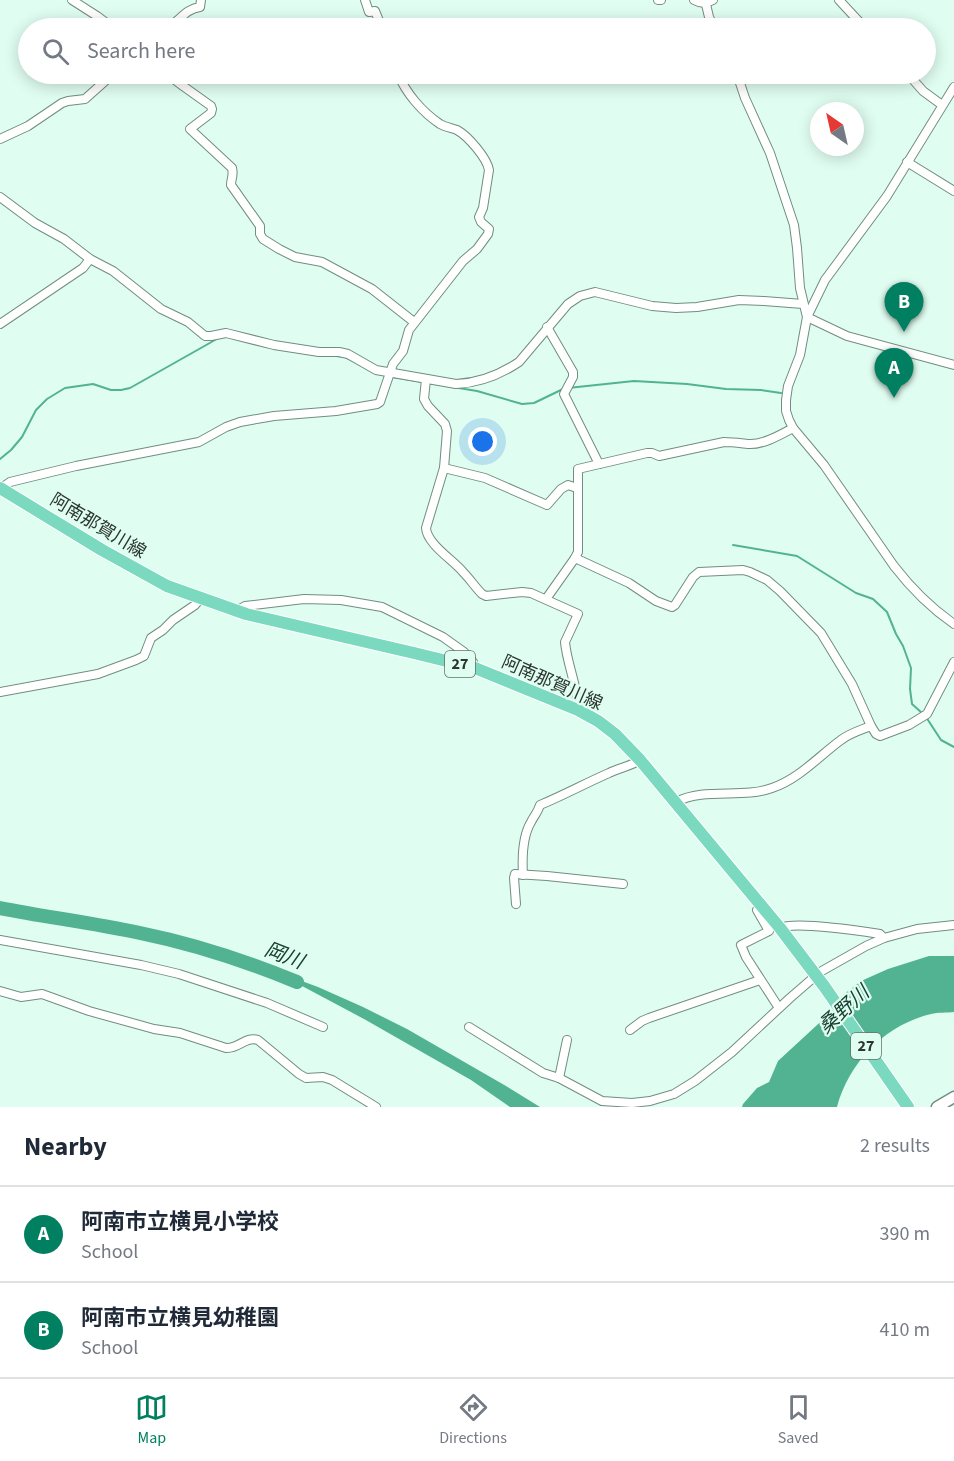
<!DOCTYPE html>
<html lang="en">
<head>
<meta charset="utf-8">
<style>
	body { margin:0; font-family:"Source Sans 3","Noto Sans JP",sans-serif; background:#f2f2f3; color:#1f2937 }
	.compass { position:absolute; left:810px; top:102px; width:54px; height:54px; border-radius:50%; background:#fff; box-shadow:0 3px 15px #0003; rotate:326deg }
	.you { position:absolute; left:483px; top:442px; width:21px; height:21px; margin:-15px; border:4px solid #fff; border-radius:50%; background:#1a73e8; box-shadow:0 0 0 9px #1a73e833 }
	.badge { display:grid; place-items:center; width:39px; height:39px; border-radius:50%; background:#008060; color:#fff; font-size:20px; font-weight:700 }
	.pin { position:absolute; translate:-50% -50px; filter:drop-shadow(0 2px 3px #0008) }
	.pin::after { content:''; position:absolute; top:32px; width:21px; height:18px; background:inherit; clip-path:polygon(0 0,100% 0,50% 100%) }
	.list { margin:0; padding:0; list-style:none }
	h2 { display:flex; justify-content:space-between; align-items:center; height:78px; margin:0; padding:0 24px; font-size:26px }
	h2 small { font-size:20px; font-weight:400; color:#747a83 }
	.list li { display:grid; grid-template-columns:39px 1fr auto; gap:18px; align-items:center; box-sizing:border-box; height:96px; padding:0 24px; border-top:2px solid #e0e1e3 }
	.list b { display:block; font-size:22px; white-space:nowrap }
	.list p { margin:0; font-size:20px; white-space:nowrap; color:#747a83 }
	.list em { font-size:20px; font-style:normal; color:#747a83 }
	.icon { flex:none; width:33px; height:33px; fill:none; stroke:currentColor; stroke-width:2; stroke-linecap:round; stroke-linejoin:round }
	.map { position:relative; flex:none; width:954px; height:1107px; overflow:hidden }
	.search { position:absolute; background:#fff; box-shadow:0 3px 15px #0003; left:18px; right:18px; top:18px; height:66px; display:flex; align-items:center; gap:15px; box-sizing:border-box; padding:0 21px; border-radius:33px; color:#747a83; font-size:22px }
	.sheet { height:270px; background:#fff }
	nav { display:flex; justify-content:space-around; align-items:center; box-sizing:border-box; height:84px; border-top:2px solid #e0e1e3; background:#fff; font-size:16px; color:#747a83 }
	nav a { display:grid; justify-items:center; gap:3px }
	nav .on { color:#008060 }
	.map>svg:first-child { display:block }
</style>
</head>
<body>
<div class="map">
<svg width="954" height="1107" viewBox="0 0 954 1107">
	<rect width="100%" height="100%" fill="#e0fdf1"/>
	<g fill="#52b392">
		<path d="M929 956H954V1012C947 1013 938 1012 931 1014 885 1025 849 1062 837 1107H742L743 1104 757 1088 769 1082 778 1061 829 1014 843 995 861 981 888 969Z"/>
		<polygon points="272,970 318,987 363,1007 407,1029 506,1086 540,1107 510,1107 471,1080 364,1019"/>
	</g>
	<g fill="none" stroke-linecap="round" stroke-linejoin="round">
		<g stroke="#52b392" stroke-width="2">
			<polyline points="336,356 345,357 372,371"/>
			<polyline points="392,377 477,391 522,404 534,403 563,389"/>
			<polyline points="568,388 634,381 687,384 726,389 761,390 781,393"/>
			<polyline points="0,459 11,450 22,437 36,410 47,399 65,388 93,384 111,390 121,390 130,388 208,344 220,337 228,337"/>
			<polyline points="733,545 797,556 856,593 873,599 887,612 896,634 903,646 911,668 910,689 912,704 922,713"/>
			<polyline points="926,717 941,740 954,747"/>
		</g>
		<path stroke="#52b392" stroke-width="14" d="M0 908C46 917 94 923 140 933 194 944 246 961 297 982"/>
		<g stroke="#728d81" stroke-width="10">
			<g id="street">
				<polyline points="72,0 97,16 113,28"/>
				<polyline points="365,0 369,12 375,11 382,28"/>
				<polyline points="658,0 661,0"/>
				<path d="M694 0C701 4 706 4 713 0"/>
				<polyline points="705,0 709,17 714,28"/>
				<polyline points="839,0 865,28"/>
				<path d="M167 28C180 21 185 9 200 7L201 0"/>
				<path d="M167 74 183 86 211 106 212 109 211 113 190 129 232 168C234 176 231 178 231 185L260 226V234L263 239 279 249 295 257 322 262 372 289 414 322"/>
				<polyline points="737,74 745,98 770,153 794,225 797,248 800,288 807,317 847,336 954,365"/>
				<polyline points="908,74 923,91 942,105"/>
				<path d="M954 87 887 196 825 280 807 317 800 355 788 386 786 400V411L789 420 793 428 824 465 894 566C911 588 931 608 954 624"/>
				<polyline points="0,139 28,126 62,103 68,101 85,99 113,74"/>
				<polyline points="907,162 954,191"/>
				<path d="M0 197 35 223 64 239 90 259 113 271 161 309 188 322 205 336H211L226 333 274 345 319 352H339L348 354 376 370 456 384C478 383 501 374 519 362L568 304 580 296 595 292 652 306 676 308 697 307 739 300 764 301 803 304"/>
				<polyline points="0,324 83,268 90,259"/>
				<polyline points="547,327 573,372 573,377 564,394 599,464"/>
				<path d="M426 379 424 399 428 406 445 424 447 431 444 468 426 528C427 544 453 560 463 572 470 579 475 587 482 594L486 596 522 592 531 593 578 614 565 642C567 665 578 686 578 710"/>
				<polyline points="444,468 485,478 547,505 561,489 568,485 577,488"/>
				<path d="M0 489 10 482 76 466 199 442 226 427 240 422 274 416 336 411 377 404 380 402 393 364 403 351 409 330 463 261 477 249 488 234 489 229 481 222 479 217 483 208 489 170C487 158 468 136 457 130 452 128 445 127 440 124 422 112 406 93 398 74"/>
				<polyline points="575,558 629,583 656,601 672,607 675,605 693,577 699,572 743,570 750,572 767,580 780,591 821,633 852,684 871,726"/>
				<path d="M546 599 575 558 578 552V469L647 453H652L659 456 724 442C732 442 739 443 748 444 763 445 780 435 793 428"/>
				<polyline points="236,611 245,606 304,599 341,600 382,607 443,637 464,652 473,662 475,668"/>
				<polyline points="0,692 98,674 136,660 144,656 151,638 163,630 173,620 195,605 200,599"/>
				<path d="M676 802C705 787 742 799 772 788 799 779 819 756 841 740 850 733 861 730 871 726L876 734 880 736 909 725 927 714 954 662"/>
				<path d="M523 875C522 858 522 837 531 822 535 814 537 814 540 805 564 795 586 783 609 773 619 768 631 766 640 760"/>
				<polyline points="516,904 514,878 515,874 547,876 623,884"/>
				<polyline points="760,904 757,910 769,931 741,945 746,957 779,1008"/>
				<path d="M780 928C794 921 861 931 880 934L884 938 917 929 954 925"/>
				<polyline points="0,940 141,965 179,974 267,1003 323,1027"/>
				<path d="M0 991 21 997 42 994 89 1011 154 1029 180 1033 226 1048C239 1049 245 1036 258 1040L299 1074 306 1078 323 1077 332 1080 376 1107"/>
				<polyline points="469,1027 543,1073 559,1078 602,1101 632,1103 650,1101 674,1094 695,1081 732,1052 790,998 820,972 866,946 884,938"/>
				<polyline points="630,1030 642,1021 649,1018 760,980"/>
				<polyline points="559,1078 567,1040"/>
			</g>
		</g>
		<g stroke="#728d81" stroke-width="13">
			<polyline id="secondary" points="937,1107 954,1097"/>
		</g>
		<g stroke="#fff" stroke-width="14">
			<polyline id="primary" points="0,488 102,550 167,586 246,614 414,653 475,668 578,710 598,721 615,734 640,760 780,928 824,986 908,1107"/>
		</g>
		<use href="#street" stroke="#fff" stroke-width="8"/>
		<use href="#secondary" stroke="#fff" stroke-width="10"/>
		<use href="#primary" stroke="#7ad9bf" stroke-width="12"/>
	</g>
	<g text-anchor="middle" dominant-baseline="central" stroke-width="4.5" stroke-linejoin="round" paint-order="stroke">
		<g fill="#e0fdf1" stroke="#61726b" stroke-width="1.5">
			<rect x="445" y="651" width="30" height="26" rx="4.5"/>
			<rect x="851" y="1033" width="30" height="26" rx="4.5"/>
		</g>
		<g font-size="16" font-weight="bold" fill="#2b3631">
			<text x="460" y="664">27</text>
			<text x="866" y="1046">27</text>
		</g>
		<g font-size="18" fill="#2b3631" stroke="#e0fdf1">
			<text transform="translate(98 526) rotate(31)">阿南那賀川線</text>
			<text transform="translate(552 683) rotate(24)">阿南那賀川線</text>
		</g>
		<g font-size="20" font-style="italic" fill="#174133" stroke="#e0fdf1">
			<text transform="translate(284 956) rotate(21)">岡川</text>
			<text transform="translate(844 1010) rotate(-42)">桑野川</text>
		</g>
	</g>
</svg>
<svg class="compass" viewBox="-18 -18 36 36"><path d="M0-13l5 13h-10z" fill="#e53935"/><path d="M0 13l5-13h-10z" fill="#747a83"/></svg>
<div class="you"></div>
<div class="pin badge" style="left:894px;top:398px">A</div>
<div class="pin badge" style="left:904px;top:332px">B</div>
<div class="search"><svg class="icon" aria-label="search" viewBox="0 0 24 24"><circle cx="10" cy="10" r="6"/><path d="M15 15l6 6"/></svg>Search here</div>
</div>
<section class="sheet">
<h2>Nearby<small>2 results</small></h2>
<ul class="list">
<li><span class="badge">A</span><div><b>阿南市立横見小学校</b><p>School</p></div><em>390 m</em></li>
<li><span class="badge">B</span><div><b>阿南市立横見幼稚園</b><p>School</p></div><em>410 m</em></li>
</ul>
</section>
<nav>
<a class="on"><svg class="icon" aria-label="map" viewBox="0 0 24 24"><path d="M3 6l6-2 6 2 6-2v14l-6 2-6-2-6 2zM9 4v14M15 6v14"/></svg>Map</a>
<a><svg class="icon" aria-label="directions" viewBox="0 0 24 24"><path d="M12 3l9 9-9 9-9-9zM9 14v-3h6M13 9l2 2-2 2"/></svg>Directions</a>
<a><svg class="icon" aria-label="saved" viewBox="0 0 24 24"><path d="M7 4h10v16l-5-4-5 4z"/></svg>Saved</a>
</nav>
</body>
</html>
